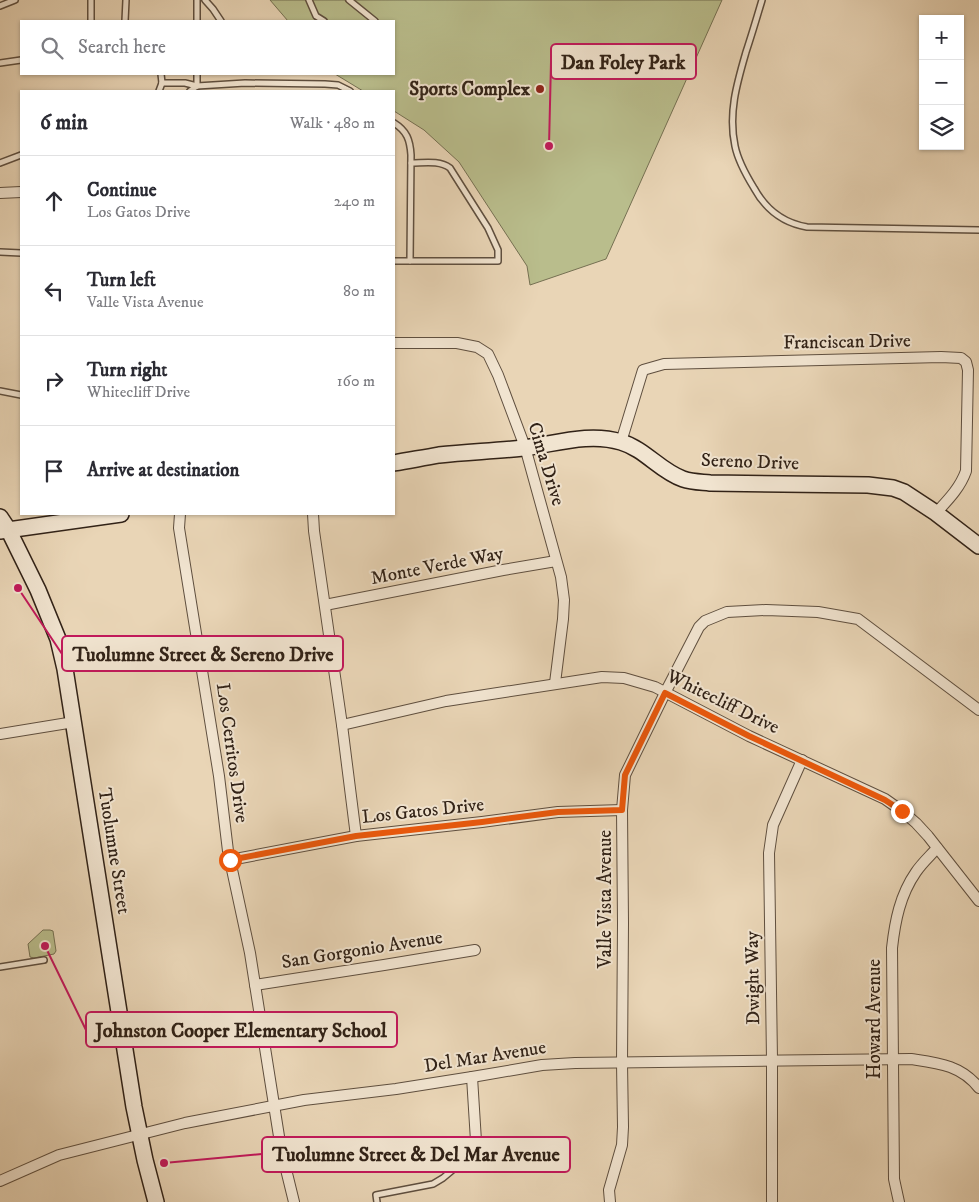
<!DOCTYPE html>
<html lang="en">
<head>
<meta charset="utf-8">
<style>
	body { margin:0; font-family:"IM FELL DW Pica",serif; background:#f2f2f3; color:#2b2b33 }
	.controls { position:absolute; right:15px; top:15px; display:grid; overflow:hidden; border-radius:0px; box-shadow:0 1px 4px #0004 }
	.controls button { width:45px; height:45px; display:grid; place-items:center; padding:0; border:0; border-bottom:1px solid #e1e1e2; background:#fff; color:#2b2b33; font:25px sans-serif }
	.stop { position:absolute; width:15px; height:15px; margin:-11px; border:4px solid #ea580c; border-radius:50%; background:#fff }
	.stop.end { background:#ea580c; border-color:#fff; box-shadow:0 1px 5px #0008 }
	.list { margin:0; padding:0; list-style:none }
	h2 { display:flex; justify-content:space-between; align-items:center; height:65px; margin:0; padding:0 20px; font-size:21px }
	h2 small { font-size:16px; font-weight:400; color:#7c7c81 }
	.list li { display:grid; grid-template-columns:32px 1fr auto; gap:15px; align-items:center; box-sizing:border-box; height:90px; padding:0 20px; border-top:1px solid #e1e1e2 }
	.list b { display:block; font-size:19px; white-space:nowrap }
	.list p { margin:0; font-size:16px; white-space:nowrap; color:#7c7c81 }
	.list em { font-size:16px; font-style:normal; color:#7c7c81 }
	.icon { flex:none; width:28px; height:28px; fill:none; stroke:currentColor; stroke-width:2; stroke-linecap:round; stroke-linejoin:round }
	.map { position:relative; flex:none; width:979px; height:1202px; overflow:hidden }
	.search { position:absolute; background:#fff; box-shadow:0 1px 4px #0004; left:20px; top:20px; width:375px; height:55px; display:flex; align-items:center; gap:12px; box-sizing:border-box; padding:0 18px; border-radius:0px; color:#7c7c81; font-size:19px }
	.panel { position:absolute; background:#fff; box-shadow:0 1px 4px #0004; left:20px; top:90px; width:375px; height:425px; border-radius:0px }
	.map>svg:first-child { display:block }
</style>
</head>
<body>
<div class="map">
<svg width="979" height="1202" viewBox="0 0 979 1202">
	<rect width="100%" height="100%" fill="#e9d5b6"/>
	<filter id="stains"><feTurbulence type="fractalNoise" baseFrequency=".004" numOctaves="4"/><feColorMatrix values="0 0 0 0 .2 0 0 0 0 .09 0 0 0 0 .02 0 0 0 .5 -.17"/></filter>
	<radialGradient id="worn" r=".72"><stop offset=".6" stop-color="#630" stop-opacity="0"/><stop offset="1" stop-color="#630" stop-opacity=".3"/></radialGradient>
	<g fill="#b9bd8c" stroke="#757052">
		<polygon points="270,0 722,0 606,259 530,285 527,266 459,162 424,130 394,111 394,91 363,91 335,74 394,74 394,21 288,21"/>
		<polygon points="43,930 50,930 53,931 56,951 54,954 34,958 30,957 28,944"/>
	</g>
	<g fill="none" stroke-linecap="round" stroke-linejoin="round">
		<g stroke="#5f4f3f" stroke-width="8">
			<g id="lane">
				<polyline points="205,0 213,9 221,21"/>
				<polyline points="309,0 316,16 324,21"/>
				<polyline points="349,0 375,21"/>
				<path d="M762 0C757 17 752 34 746 52 737 83 728 113 735 146 738 161 746 175 754 188 766 210 783 223 807 227L979 230"/>
				<polyline points="0,6 15,0"/>
				<polyline points="91,21 91,0"/>
				<polyline points="125,21 126,0"/>
				<polyline points="197,21 197,0"/>
				<polyline points="0,63 21,60"/>
				<polyline points="161,74 162,83"/>
				<polyline points="197,74 197,86"/>
				<polyline points="162,83 185,83 197,86 245,83 325,84 338,85 350,91"/>
				<polyline points="159,91 162,83"/>
				<polyline points="190,91 197,86"/>
				<path d="M394 123C407 131 410 140 411 155L410 261"/>
				<polyline points="0,163 21,155"/>
				<polyline points="0,252 21,253"/>
				<path d="M394 261H498V250L488 228 450 168C439 160 424 163 411 163"/>
				<polyline points="0,391 21,395"/>
				<polyline points="0,967 44,960"/>
				<polyline points="377,1202 376,1195 433,1184 443,1178 461,1163 480,1168 534,1167"/>
			</g>
		</g>
		<g stroke="#5f4f3f" stroke-width="12">
			<g id="street">
				<polyline points="0,193 21,192"/>
				<polyline points="394,343 457,343 477,347 488,354 498,375 525,447 561,577 564,600 563,619 555,683"/>
				<path d="M621 442 643 370 664 364 941 357 961 358 966 362 968 370 966 471C960 488 948 500 936 513"/>
				<polyline points="180,514 179,528 219,776 228,851 250,953 281,1149 294,1202"/>
				<polyline points="313,514 314,531 342,725 356,836"/>
				<polyline points="325,605 503,570 556,561"/>
				<polyline points="342,725 446,701 602,677 624,678 655,687 749,736 885,799 902,811 916,823 928,836 979,901"/>
				<polyline points="0,734 74,722"/>
				<polyline points="230,860 356,836 482,822 558,812 622,810"/>
				<polyline points="255,985 384,965 475,950"/>
				<polyline points="461,1163 473,1154 476,1141 472,1077"/>
				<path d="M0 1181 59 1155 185 1123 304 1100 396 1089 472 1077 542 1065 575 1063 911 1059C938 1063 961 1065 979 1088"/>
				<polyline points="610,1202 609,1190 622,1145 623,1127 622,1063 623,923 622,810 625,775 665,693 699,627 705,621 727,612 766,610 818,612 858,619 979,710"/>
				<polyline points="772,1202 772,1060 769,853 773,825 802,760"/>
				<path d="M899 1202 894 1179 892 948C895 921 900 895 916 872 922 863 930 856 937 848"/>
			</g>
		</g>
		<g stroke="#312217" stroke-width="18">
			<g id="secondary">
				<path d="M394 463C409 460 424 458 439 455 467 452 495 451 523 448 555 444 589 432 621 442 645 449 660 471 683 479 692 482 701 482 710 483L868 485 893 488 904 492 936 513 979 546"/>
				<polyline points="0,517 8,529 38,590 58,639 65,669 134,1107 145,1160 156,1202"/>
				<polyline points="0,531 121,514"/>
			</g>
		</g>
		<use href="#lane" stroke="#f1e4d0" stroke-width="5"/>
		<use href="#street" stroke="#f1e4d0" stroke-width="10"/>
		<use href="#secondary" stroke="#f1e4d0" stroke-width="15"/>
	</g>
	<g fill="none" stroke-linecap="round" stroke-linejoin="round">
		<polyline stroke="#ea580c" stroke-width="6" points="230,860 356,836 482,822 558,812 622,810 625,775 665,693 749,736 885,800 902,811"/>
	</g>
	<circle fill="#8f2418" stroke="#f1e4d0" stroke-width="2" cx="540" cy="89" r="5"/>
	<g text-anchor="middle" dominant-baseline="central" stroke-width="4" stroke-linejoin="round" paint-order="stroke">
		<g font-size="19" font-weight="bold" fill="#312217" stroke="#f1e4d0" text-anchor="end">
			<text x="530" y="89">Sports Complex</text>
		</g>
		<g font-size="19" fill="#312217" stroke="#f1e4d0">
			<text transform="translate(847 342) rotate(-1)">Franciscan Drive</text>
			<text transform="translate(750 462) rotate(2)">Sereno Drive</text>
			<text transform="translate(546 464) rotate(73)">Cima Drive</text>
			<text transform="translate(437 566) rotate(-11)">Monte Verde Way</text>
			<text transform="translate(723 702) rotate(26)">Whitecliff Drive</text>
			<text transform="translate(232 753) rotate(82)">Los Cerritos Drive</text>
			<text transform="translate(423 811) rotate(-6)">Los Gatos Drive</text>
			<text transform="translate(114 851) rotate(81)">Tuolumne Street</text>
			<text transform="translate(605 899) rotate(-90)">Valle Vista Avenue</text>
			<text transform="translate(362 950) rotate(-9)">San Gorgonio Avenue</text>
			<text transform="translate(753 978) rotate(-91)">Dwight Way</text>
			<text transform="translate(874 1019) rotate(-90)">Howard Avenue</text>
			<text transform="translate(485 1057) rotate(-9)">Del Mar Avenue</text>
		</g>
	</g>
	<path fill="none" stroke="#c2185b" stroke-width="2" d="M549 146L551 62M18 588L62 654M45 946L86 1030M164 1163L262 1154"/>
	<g fill="#c2185b" stroke="#f1e4d0" stroke-width="2">
		<circle cx="549" cy="146" r="5"/>
		<circle cx="18" cy="588" r="5"/>
		<circle cx="45" cy="946" r="5"/>
		<circle cx="164" cy="1163" r="5"/>
	</g>
	<g fill="#f1e4d0" stroke="#c2185b" stroke-width="2">
		<rect x="551" y="44" width="145" height="35" rx="5"/>
		<rect x="62" y="636" width="281" height="35" rx="5"/>
		<rect x="86" y="1012" width="311" height="35" rx="5"/>
		<rect x="262" y="1137" width="308" height="35" rx="5"/>
	</g>
	<g font-size="20" text-anchor="middle" font-weight="bold" fill="#312217">
		<text x="623" y="69">Dan Foley Park</text>
		<text x="203" y="661">Tuolumne Street &amp; Sereno Drive</text>
		<text x="241" y="1037">Johnston Cooper Elementary School</text>
		<text x="416" y="1161">Tuolumne Street &amp; Del Mar Avenue</text>
	</g>
	<rect width="100%" height="100%" filter="url(#stains)"/>
	<rect width="100%" height="100%" fill="url(#worn)"/>
</svg>
<div class="controls">
<button>+</button>
<button>−</button>
<button><svg class="icon" aria-label="layers" viewBox="0 0 24 24"><path d="M12 4l9 5-9 5-9-5zM3 14l9 5 9-5"/></svg></button>
</div>
<div class="stop" style="left:230px;top:860px"></div>
<div class="stop end" style="left:902px;top:811px"></div>
<div class="search"><svg class="icon" aria-label="search" viewBox="0 0 24 24"><circle cx="10" cy="10" r="6"/><path d="M15 15l6 6"/></svg>Search here</div>
<section class="panel">
<h2>6 min<small>Walk · 480 m</small></h2>
<ul class="list">
<li><svg class="icon" aria-label="ahead" viewBox="0 0 24 24"><path d="M12 20V5M6 11l6-6 6 6"/></svg><div><b>Continue</b><p>Los Gatos Drive</p></div><em>240 m</em></li>
<li><svg class="icon" aria-label="left" viewBox="0 0 24 24"><path d="M17 20v-9H6M10 6l-5 5 5 5"/></svg><div><b>Turn left</b><p>Valle Vista Avenue</p></div><em>80 m</em></li>
<li><svg class="icon" aria-label="right" viewBox="0 0 24 24"><path d="M7 20v-9h11M14 6l5 5-5 5"/></svg><div><b>Turn right</b><p>Whitecliff Drive</p></div><em>160 m</em></li>
<li><svg class="icon" aria-label="arrive" viewBox="0 0 24 24"><path d="M6 21V4h12l-3 4 3 4H6"/></svg><div><b>Arrive at destination</b></div></li>
</ul>
</section>
</div>
</body>
</html>
